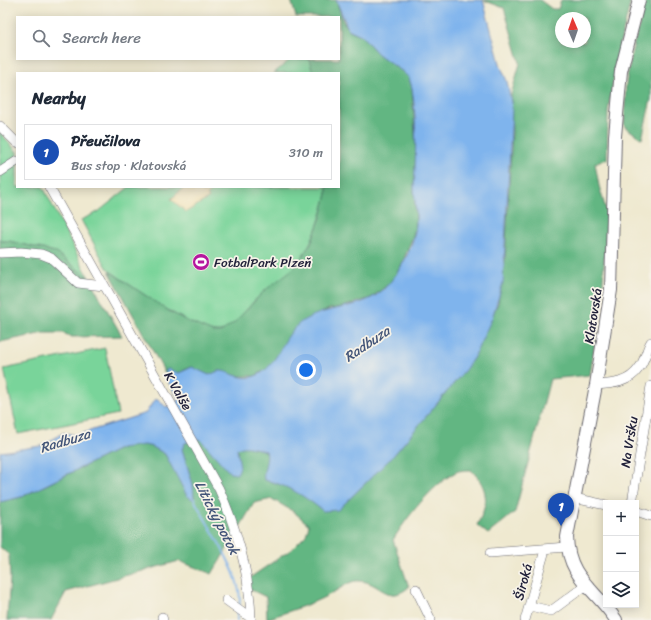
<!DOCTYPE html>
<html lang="en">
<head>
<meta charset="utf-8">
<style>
	body { margin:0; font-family:Sriracha,sans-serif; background:#f2f2f3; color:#1f2937 }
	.controls { position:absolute; right:12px; bottom:12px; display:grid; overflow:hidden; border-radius:0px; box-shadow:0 2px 10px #0003 }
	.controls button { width:36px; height:36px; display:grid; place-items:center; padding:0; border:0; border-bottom:1px solid #e0e1e3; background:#fff; color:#1f2937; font:20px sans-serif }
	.compass { position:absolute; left:555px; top:12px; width:36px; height:36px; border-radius:50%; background:#fff; box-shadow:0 2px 10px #0003; rotate:358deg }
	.you { position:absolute; left:306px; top:370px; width:14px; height:14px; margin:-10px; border:3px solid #fff; border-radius:50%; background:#1a73e8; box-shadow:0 0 0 6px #1a73e833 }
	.badge { display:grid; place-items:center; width:26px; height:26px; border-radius:50%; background:#111827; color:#fff; font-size:13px; font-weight:700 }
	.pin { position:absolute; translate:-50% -33px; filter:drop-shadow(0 1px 2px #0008) }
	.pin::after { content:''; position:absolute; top:21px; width:14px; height:12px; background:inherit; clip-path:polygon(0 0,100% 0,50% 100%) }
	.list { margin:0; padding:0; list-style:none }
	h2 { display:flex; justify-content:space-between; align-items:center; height:52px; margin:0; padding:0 16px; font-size:17px }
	h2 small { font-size:13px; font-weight:400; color:#747a83 }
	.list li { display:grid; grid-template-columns:26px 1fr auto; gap:12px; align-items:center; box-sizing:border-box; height:56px; margin:0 8px 8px; padding:0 8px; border:1px solid #e0e1e3; border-radius:0px }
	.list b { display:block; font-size:15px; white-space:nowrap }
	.list p { margin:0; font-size:13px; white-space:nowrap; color:#747a83 }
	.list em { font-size:13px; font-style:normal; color:#747a83 }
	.icon { flex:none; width:22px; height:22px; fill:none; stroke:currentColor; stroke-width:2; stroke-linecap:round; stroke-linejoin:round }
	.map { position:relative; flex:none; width:651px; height:620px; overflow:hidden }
	.search { position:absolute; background:#fff; box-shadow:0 2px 10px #0003; left:16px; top:16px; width:324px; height:44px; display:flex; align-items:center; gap:10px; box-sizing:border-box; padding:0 14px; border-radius:0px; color:#747a83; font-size:15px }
	.panel { position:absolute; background:#fff; box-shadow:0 2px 10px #0003; left:16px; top:72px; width:324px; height:116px; border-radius:0px }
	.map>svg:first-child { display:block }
</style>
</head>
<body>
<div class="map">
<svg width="651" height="620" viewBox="0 0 651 620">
	<rect width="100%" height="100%" fill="#f7f3e8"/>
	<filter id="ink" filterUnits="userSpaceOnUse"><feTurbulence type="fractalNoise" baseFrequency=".025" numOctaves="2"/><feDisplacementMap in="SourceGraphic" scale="8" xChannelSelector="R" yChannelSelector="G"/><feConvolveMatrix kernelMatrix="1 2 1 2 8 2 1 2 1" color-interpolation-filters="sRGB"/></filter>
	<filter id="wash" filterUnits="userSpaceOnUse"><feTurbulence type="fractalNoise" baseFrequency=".012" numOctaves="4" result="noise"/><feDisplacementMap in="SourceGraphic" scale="16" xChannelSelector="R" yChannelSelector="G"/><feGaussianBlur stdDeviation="0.9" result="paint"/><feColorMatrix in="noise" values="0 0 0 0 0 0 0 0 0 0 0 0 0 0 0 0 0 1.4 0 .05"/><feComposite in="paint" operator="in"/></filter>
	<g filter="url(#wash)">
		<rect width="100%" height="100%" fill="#efe9d0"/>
		<g fill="#79d49a" stroke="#4e7b6a">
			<polygon points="291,59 309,59 313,73 274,73"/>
			<polygon points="0,132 17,152 17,187 43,187 89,278 55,252 9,241 0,241"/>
			<path d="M129 187H327V194C320 220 312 247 294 268 284 281 268 287 256 299 248 307 234 329 222 332 201 337 127 283 109 270 106 268 85 226 81 220L98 212Z"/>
			<polygon points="105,348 118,414 18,434 4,369"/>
		</g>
		<g fill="#62b682" stroke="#426c5e" fill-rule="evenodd">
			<polygon points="291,0 336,0 343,21 349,30 361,35 378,54 403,72 409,78 412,88 416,150 414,188 416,222 413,236 401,266 390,283 371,298 342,307 329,309 299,324 270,367 255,376 236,376 220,371 209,375 190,367 179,373 166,373 166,375 109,271 169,311 187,321 213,332 221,332 235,322 264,291 294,268 311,243 321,217 327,194 327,187 339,187 339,73 313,73 309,59 339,59 339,17 296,17"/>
			<path d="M483 0H540L552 9H558L561 0H631L619 48 608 111 607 159 595 163 599 186 607 213 602 298 590 375 550 379 515 512 488 534 477 525C489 503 489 488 471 470 467 470 460 470 456 472 432 485 407 517 393 540L409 587C387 606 380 581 359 581 352 580 344 586 339 589 317 603 292 610 267 619L266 597 249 589 248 579 292 549 306 535 309 525 294 512 272 499 254 503 212 574 179 561 66 592 51 620H7L10 578 9 555 0 547V502L22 497 121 448 144 445 153 447 165 454 182 485 194 500 193 485 182 449 185 443 200 439 238 452 237 448 246 446 266 451C269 459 264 470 264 480 280 483 311 496 321 508H340L393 456 465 370 474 357 498 303 505 262 512 133 511 95 520 63 504 8ZM561 18H585V42H561Z"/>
			<polygon points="646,0 651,0 651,99 642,139 624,126 626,84 632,51"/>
			<polygon points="0,241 9,241 55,252 89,278 122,336 72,337 63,333 44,333 0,342"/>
		</g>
		<polygon fill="#eeda9e" stroke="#887e6c" points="185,187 199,187 204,193 210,187 214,189 207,195 209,198 186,212 171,199"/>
		<path fill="#7fb4ed" stroke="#506b94" d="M336 0H483L501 67 507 81 512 108 503 283 492 318 474 357 465 370 393 456 338 510 323 511C306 497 286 484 264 480 262 470 269 460 266 451 257 449 245 444 237 449L240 467 237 474 230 473 200 439 185 443 182 449 193 485 194 500 187 496 165 454 153 447 144 445 121 448 21 497 0 502V452L41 446 63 433 77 435 146 413 154 400 158 399 166 407 178 401V397C173 389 165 381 166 370L168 369 179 373 192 367 209 375C213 374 216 371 220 371 227 370 239 380 252 377 279 370 280 335 304 320 326 307 354 309 375 296 396 282 414 248 416 224 417 212 414 199 414 187 416 154 417 121 412 88L409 78 403 72 378 54 361 35 348 29Z"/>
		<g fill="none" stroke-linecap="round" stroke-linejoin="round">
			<g stroke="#7fb4ed" stroke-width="2">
				<path d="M194 499C207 526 246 578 239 607"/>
				<polyline points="237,620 238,611"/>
			</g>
		</g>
	</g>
	<g filter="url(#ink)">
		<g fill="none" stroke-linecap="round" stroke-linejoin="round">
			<g stroke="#6a686f" stroke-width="10">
				<g id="minor">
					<polyline points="0,126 17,143"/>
					<polyline points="0,172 17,161"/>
					<path d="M49 187 219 489C238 532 250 574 251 620"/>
					<polyline points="0,253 21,252 41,254 51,258 78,283 104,286"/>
					<path d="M596 385C612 384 629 383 639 368 645 361 646 350 651 342"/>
					<polyline points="574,498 606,505"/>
					<polyline points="632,503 651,386"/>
					<polyline points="636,511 651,516"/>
					<polyline points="490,553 567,547"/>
					<polyline points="416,589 431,620"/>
					<polyline points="226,600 251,618"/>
					<polyline points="530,606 551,611 585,586"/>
					<polyline points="162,617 163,620"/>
					<polyline points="525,620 545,550"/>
				</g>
			</g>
			<g stroke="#6a686f" stroke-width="14">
				<path id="major" d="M616 620C596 589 568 579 567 537L596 385 611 290 615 136 619 93 621 71 639 0"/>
			</g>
			<use href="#minor" stroke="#fff" stroke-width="9"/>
			<use href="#major" stroke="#fff" stroke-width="12"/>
		</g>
	</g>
	<defs>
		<g id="stadium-disc" transform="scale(0.9)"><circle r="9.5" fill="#b5179e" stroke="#f7f3e8"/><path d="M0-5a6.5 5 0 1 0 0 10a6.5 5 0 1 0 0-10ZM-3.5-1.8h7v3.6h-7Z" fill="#fff"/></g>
	</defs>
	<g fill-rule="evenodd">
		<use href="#stadium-disc" x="201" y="262"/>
	</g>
	<g text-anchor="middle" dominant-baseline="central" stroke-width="3.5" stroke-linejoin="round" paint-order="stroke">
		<g font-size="13" fill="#22223b" stroke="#f7f3e8" text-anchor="start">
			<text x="214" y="262">FotbalPark Plzeň</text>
		</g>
		<g font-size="13" fill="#22223b" stroke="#f7f3e8">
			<text transform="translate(593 316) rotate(-81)">Klatovská</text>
			<text transform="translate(178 391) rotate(60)">K Valše</text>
			<text transform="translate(629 442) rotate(-81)">Na Vršku</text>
			<text transform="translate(523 582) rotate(-75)">Široká</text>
		</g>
		<g font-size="14" font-style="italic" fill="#435579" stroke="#f7f3e8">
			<text transform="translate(367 344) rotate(-34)">Radbuza</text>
			<text transform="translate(65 441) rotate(-17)">Radbuza</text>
			<text transform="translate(217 518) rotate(63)">Litický potok</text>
		</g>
	</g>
</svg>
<div class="controls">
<button>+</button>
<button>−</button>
<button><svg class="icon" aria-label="layers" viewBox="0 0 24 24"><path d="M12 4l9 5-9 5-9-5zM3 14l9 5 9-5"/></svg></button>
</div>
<svg class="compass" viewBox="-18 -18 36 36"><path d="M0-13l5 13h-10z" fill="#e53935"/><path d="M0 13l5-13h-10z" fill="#747a83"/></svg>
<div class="you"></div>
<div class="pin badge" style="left:561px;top:526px;background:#1a4fb4">1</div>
<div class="search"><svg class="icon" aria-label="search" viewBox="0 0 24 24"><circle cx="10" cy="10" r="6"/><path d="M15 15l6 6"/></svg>Search here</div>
<section class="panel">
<h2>Nearby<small></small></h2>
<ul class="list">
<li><span class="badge" style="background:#1a4fb4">1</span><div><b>Přeučilova</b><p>Bus stop · Klatovská</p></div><em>310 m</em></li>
</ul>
</section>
</div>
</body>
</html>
